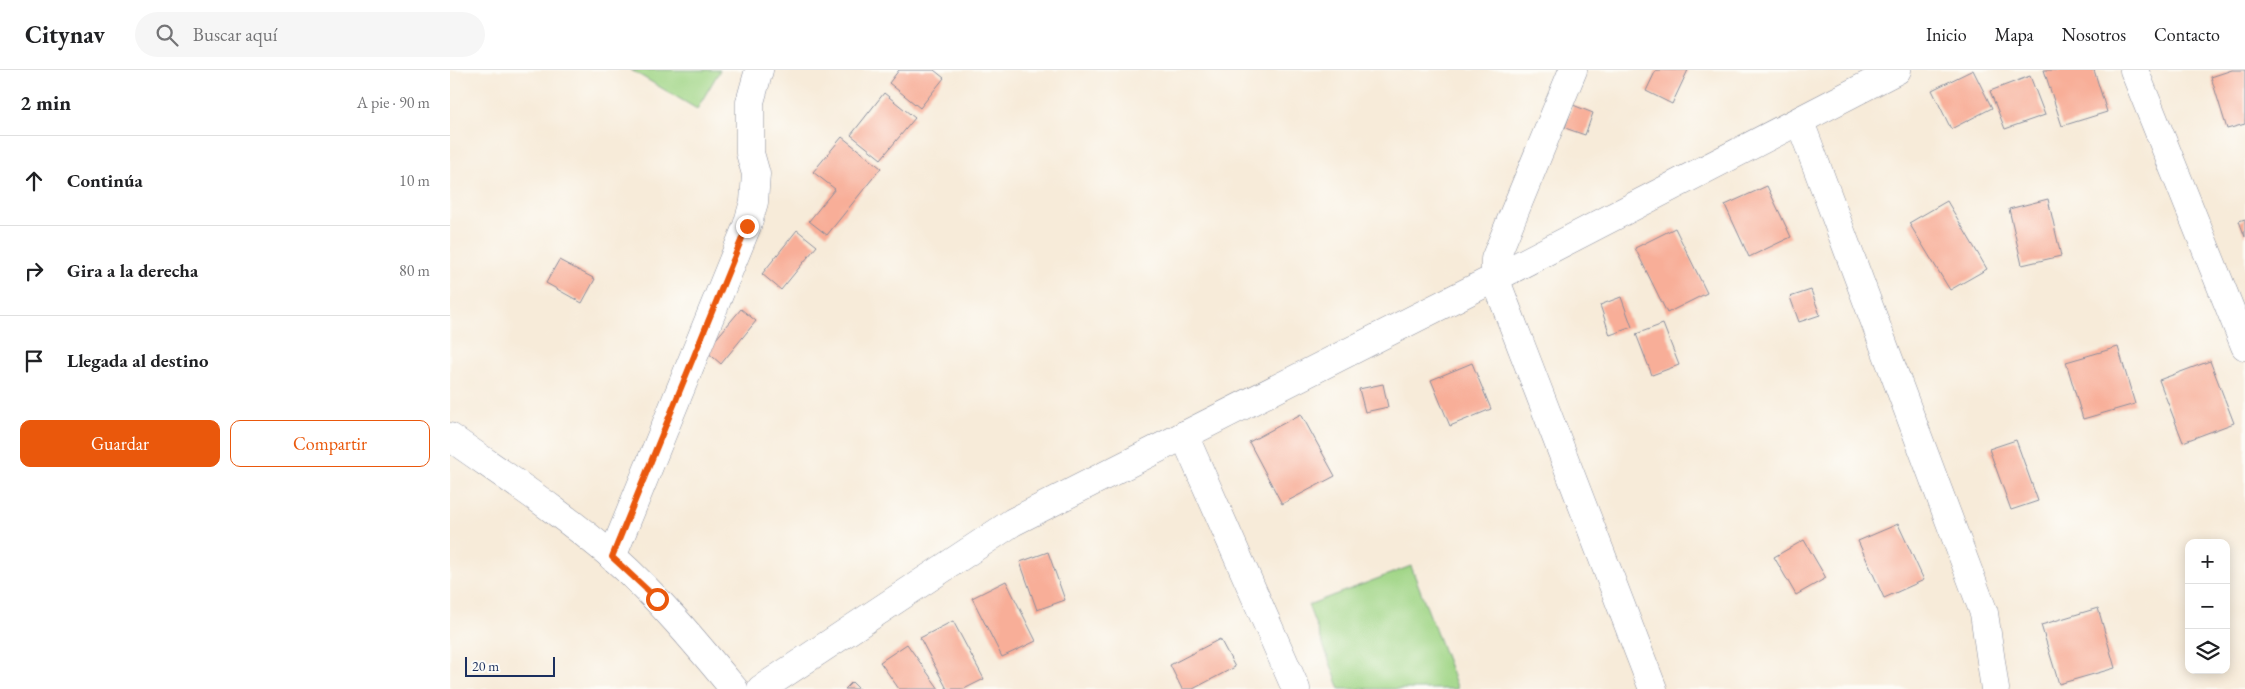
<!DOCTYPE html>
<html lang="es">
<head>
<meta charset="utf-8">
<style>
	body { margin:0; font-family:"EB Garamond",serif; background:#f6f6f6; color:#202124 }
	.controls { position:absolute; right:15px; bottom:15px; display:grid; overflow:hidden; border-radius:10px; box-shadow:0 2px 12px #0003 }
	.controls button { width:45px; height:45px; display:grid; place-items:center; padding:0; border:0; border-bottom:1px solid #e0e0e0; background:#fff; color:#202124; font:25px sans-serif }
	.scale { position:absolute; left:15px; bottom:12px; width:90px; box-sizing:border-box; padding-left:5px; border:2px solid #1b2f5e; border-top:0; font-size:14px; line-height:18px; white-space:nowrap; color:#1b2f5e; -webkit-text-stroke:4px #fdfcf7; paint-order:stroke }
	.stop { position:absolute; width:15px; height:15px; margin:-11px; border:4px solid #ea580c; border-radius:50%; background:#fff }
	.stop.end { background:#ea580c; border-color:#fff; box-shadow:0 1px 5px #0008 }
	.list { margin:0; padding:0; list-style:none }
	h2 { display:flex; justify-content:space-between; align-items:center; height:65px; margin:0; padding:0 20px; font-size:21px }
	h2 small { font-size:16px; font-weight:400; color:#757577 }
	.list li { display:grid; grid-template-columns:32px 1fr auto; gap:15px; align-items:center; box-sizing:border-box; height:90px; padding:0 20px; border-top:1px solid #e0e0e0 }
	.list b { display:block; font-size:19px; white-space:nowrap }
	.list em { font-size:16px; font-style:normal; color:#757577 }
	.actions { display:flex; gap:10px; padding:15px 20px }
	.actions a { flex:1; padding:11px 0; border:1px solid #ea580c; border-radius:10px; text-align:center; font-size:18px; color:#ea580c }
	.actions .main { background:#ea580c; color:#fff }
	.icon { flex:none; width:28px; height:28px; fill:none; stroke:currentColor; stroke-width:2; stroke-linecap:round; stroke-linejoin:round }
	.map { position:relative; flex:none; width:1795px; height:619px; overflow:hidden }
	header { display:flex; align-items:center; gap:30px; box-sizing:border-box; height:70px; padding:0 25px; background:#fff; border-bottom:1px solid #e0e0e0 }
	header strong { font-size:24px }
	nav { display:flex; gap:28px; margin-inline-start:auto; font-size:18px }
	.search { width:350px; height:45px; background:#f6f6f6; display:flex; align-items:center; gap:12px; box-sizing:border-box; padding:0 18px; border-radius:28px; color:#757577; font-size:19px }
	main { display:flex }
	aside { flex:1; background:#fff }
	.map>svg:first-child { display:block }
</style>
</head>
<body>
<header>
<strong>Citynav</strong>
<div class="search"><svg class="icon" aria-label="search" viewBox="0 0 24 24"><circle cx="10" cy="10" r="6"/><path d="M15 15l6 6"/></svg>Buscar aquí</div>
<nav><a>Inicio</a><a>Mapa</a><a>Nosotros</a><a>Contacto</a></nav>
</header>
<main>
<aside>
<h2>2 min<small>A pie · 90 m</small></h2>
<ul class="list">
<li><svg class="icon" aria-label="ahead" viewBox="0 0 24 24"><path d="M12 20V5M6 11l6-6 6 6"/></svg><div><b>Continúa</b></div><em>10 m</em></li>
<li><svg class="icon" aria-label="right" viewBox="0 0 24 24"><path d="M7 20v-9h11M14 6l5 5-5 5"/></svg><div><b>Gira a la derecha</b></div><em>80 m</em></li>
<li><svg class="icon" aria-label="arrive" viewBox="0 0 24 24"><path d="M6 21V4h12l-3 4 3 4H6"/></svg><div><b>Llegada al destino</b></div></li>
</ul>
<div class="actions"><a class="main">Guardar</a><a>Compartir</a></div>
</aside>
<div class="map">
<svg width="1795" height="619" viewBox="0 0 1795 619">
	<rect width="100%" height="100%" fill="#fdfcf7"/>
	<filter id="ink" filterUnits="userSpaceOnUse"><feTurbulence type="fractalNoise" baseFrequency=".02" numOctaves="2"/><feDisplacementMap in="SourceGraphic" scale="10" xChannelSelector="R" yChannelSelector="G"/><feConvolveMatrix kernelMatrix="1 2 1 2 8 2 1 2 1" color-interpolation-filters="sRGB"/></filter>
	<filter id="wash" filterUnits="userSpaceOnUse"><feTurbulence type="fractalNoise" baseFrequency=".0096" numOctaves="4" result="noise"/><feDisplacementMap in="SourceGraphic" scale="20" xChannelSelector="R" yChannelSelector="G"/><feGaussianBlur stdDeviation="1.12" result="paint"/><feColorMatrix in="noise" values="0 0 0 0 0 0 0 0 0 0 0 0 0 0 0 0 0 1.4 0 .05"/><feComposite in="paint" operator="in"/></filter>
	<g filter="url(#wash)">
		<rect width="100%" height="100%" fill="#f7ebd9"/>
		<g fill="#a0d586" stroke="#5e8272">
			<polygon points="181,0 270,0 247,39"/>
			<polygon points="961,496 1008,619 890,619 858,535"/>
		</g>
		<g id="blocks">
			<g fill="#f8ae98">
				<polygon points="449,0 484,0 494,8 470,38 439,13"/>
				<polygon points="1206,0 1238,0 1222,34 1196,21"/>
				<polygon points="1523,0 1542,38 1501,59 1482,20"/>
				<polygon points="1594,0 1644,0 1657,42 1612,56"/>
				<polygon points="1782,0 1795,0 1795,54 1777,59 1761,7"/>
				<polygon points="1580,6 1595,45 1555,59 1540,21"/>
				<polygon points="434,23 465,48 431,89 401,65"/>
				<polygon points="1123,35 1143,43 1135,65 1115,58"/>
				<polygon points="392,67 431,98 377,165 359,151 385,119 363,102"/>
				<polygon points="1317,116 1341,167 1299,187 1275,135"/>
				<polygon points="1598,129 1611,186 1572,195 1559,139"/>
				<polygon points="1497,131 1537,199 1500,220 1459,153"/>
				<polygon points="1795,149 1795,167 1789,151"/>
				<polygon points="1225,158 1257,223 1217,243 1185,178"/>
				<polygon points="347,160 367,176 331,220 312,204"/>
				<polygon points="109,190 145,209 132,233 96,213"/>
				<polygon points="1361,220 1370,245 1349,252 1340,227"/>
				<polygon points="1171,227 1182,257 1160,265 1150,235"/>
				<polygon points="291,239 306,251 271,294 256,281"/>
				<polygon points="1213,254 1229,295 1202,305 1186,264"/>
				<polygon points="1668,277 1685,334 1633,349 1616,292"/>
				<polygon points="1760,291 1784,353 1733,372 1709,310"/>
				<polygon points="1022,293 1041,339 1000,356 981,310"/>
				<polygon points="933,314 938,337 915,342 909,319"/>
				<polygon points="851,344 885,406 832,434 799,372"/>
				<polygon points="1566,370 1588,431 1561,440 1539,379"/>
				<polygon points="1448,454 1474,510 1434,528 1408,471"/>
				<polygon points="1354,470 1376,508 1346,525 1324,487"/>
				<polygon points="598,482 615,530 587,540 570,492"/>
				<polygon points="556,511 586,571 552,587 522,528"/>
				<polygon points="1648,538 1665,598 1609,614 1591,555"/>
				<polygon points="503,551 534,609 514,619 497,619 470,568"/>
				<polygon points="770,569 785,597 743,619 732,619 720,595"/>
				<polygon points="457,574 489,619 449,619 430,592"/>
				<polygon points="402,612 409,619 395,619"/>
			</g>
		</g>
	</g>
	<g filter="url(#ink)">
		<use href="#blocks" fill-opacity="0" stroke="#898d9c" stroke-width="1"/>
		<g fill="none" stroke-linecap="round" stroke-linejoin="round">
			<g stroke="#898d9c" stroke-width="29">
				<g id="minor">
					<polyline points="1123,0 1045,189 1045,208 1203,619"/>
					<polyline points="1684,0 1795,276"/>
					<polyline points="1350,52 1534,543 1545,619"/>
					<polyline points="734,365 846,619"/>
					<path d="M0 367C55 406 112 443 163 487 208 527 246 573 284 619"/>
					<polyline points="162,487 297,156 304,132 306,104 300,83 300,32 309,0"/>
					<polyline points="311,619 563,452 1045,208 1447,0"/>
				</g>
			</g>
			<use href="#minor" stroke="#fff" stroke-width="28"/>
		</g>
	</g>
	<g fill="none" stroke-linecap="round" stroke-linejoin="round" filter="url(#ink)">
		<polyline stroke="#ea580c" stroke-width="6" points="207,529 162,487 297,156"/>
	</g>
</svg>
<div class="controls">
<button>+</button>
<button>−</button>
<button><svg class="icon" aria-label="layers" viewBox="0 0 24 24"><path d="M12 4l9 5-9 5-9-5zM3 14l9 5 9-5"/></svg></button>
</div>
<div class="scale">20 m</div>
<div class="stop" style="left:207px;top:529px"></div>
<div class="stop end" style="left:297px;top:156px"></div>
</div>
</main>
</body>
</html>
